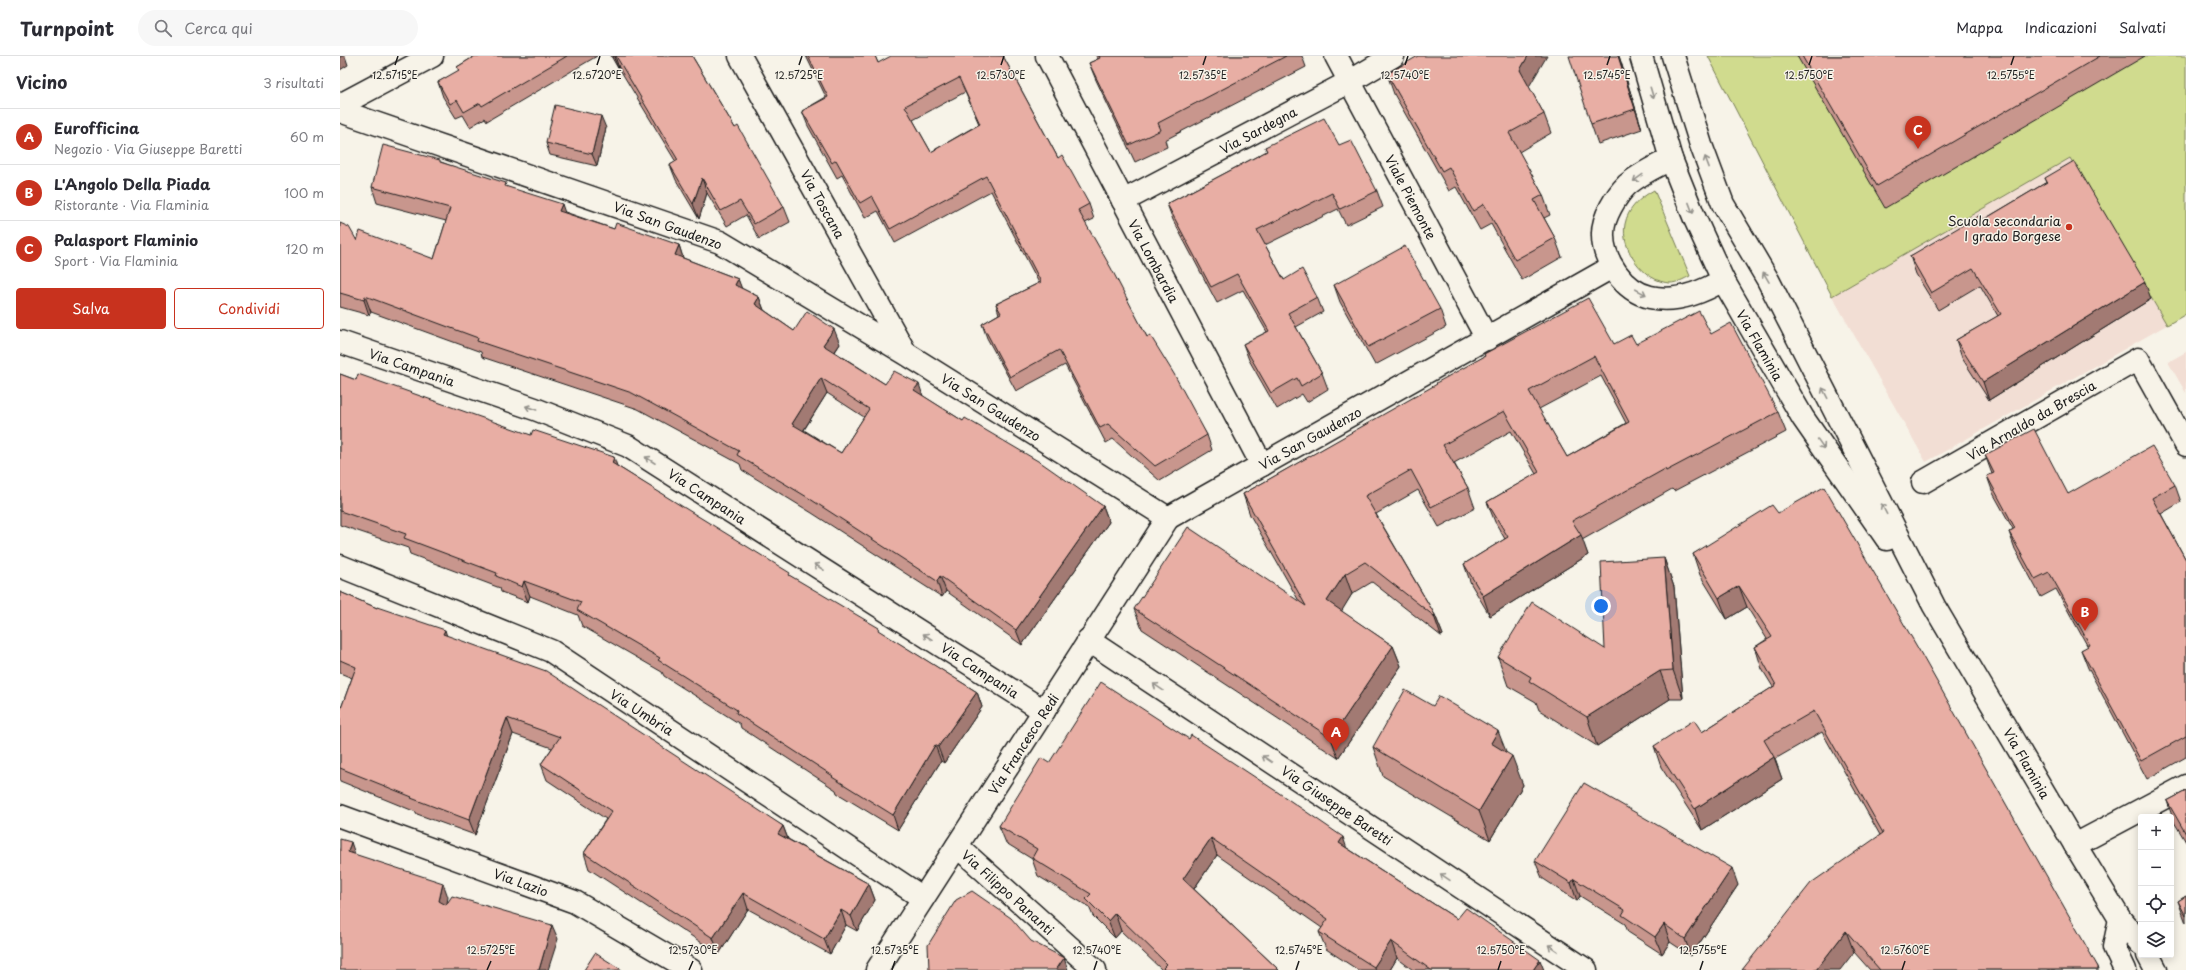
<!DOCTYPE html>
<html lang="it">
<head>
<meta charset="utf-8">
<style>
	body { margin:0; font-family:"Playpen Sans",sans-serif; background:#f7f7f7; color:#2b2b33 }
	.controls { position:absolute; right:12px; bottom:12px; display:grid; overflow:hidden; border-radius:4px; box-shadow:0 2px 10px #0003 }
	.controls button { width:36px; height:36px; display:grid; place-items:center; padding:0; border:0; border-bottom:1px solid #e1e1e2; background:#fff; color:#2b2b33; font:20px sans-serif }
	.you { position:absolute; left:1261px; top:550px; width:14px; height:14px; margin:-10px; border:3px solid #fff; border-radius:50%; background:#1a73e8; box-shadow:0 0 0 6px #1a73e833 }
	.badge { display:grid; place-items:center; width:26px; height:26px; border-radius:50%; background:#c8321e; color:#fff; font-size:13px; font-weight:700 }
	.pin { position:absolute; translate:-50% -33px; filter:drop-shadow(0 1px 2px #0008) }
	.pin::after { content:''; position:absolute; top:21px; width:14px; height:12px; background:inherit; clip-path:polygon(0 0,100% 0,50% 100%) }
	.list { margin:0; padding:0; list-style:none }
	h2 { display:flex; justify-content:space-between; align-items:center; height:52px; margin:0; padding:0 16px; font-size:17px }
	h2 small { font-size:13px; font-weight:400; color:#7c7c81 }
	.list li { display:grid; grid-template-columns:26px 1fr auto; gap:12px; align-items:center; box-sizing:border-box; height:56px; padding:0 16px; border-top:1px solid #e1e1e2 }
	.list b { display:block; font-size:15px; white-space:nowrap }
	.list p { margin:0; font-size:13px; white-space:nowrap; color:#7c7c81 }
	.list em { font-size:13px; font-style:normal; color:#7c7c81 }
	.actions { display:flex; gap:8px; padding:12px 16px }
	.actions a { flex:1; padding:9px 0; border:1px solid #c8321e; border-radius:4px; text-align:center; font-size:14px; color:#c8321e }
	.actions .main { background:#c8321e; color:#fff }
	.icon { flex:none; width:22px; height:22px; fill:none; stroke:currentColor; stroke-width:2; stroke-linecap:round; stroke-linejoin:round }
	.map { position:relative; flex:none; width:1846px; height:914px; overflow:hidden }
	header { display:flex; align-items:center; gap:24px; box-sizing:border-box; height:56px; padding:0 20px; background:#fff; border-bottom:1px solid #e1e1e2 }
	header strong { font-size:19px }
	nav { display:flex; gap:22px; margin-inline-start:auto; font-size:14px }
	.search { width:280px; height:36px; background:#f7f7f7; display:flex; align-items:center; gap:10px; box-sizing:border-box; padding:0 14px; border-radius:22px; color:#7c7c81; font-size:15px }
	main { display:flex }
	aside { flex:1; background:#fff }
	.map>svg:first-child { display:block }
</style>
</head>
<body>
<header>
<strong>Turnpoint</strong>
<div class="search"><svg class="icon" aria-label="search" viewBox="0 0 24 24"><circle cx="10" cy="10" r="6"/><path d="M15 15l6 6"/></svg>Cerca qui</div>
<nav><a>Mappa</a><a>Indicazioni</a><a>Salvati</a></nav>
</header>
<main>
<aside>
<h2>Vicino<small>3 risultati</small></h2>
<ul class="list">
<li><span class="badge">A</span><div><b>Eurofficina</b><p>Negozio · Via Giuseppe Baretti</p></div><em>60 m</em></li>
<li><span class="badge">B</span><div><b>L'Angolo Della Piada</b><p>Ristorante · Via Flaminia</p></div><em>100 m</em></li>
<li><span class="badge">C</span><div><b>Palasport Flaminio</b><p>Sport · Via Flaminia</p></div><em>120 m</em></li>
</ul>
<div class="actions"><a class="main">Salva</a><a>Condividi</a></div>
</aside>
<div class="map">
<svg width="1846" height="914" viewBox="0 0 1846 914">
	<rect width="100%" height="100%" fill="#f7f3e8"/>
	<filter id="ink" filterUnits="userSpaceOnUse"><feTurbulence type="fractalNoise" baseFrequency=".025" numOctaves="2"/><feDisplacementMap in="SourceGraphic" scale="8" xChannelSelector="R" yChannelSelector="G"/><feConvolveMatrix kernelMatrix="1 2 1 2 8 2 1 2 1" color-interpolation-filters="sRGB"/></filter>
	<g filter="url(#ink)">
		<g fill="#f2ded4">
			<polygon points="1730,102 1846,258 1586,406 1492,240"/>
			<polygon points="1846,296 1846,337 1828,306"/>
		</g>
		<g fill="#d0db8e" stroke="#767c55">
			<polygon points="1368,0 1846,0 1846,258 1827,269 1730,102 1492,240"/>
			<path d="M1314 134 1350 220C1344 223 1337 227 1330 227 1304 226 1280 193 1285 168 1288 152 1300 142 1314 134Z"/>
		</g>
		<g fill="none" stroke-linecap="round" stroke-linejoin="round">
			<g stroke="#1c1c1c" stroke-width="25">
				<g id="minor">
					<polyline points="400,0 565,296"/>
					<polyline points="707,0 922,409"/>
					<polyline points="996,0 1147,283"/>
					<polyline points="0,49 92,0"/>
					<polyline points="0,55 380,186 565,297 828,462 1272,211"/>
					<path d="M1331 103C1316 110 1300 118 1287 129 1276 140 1263 161 1263 177 1262 204 1284 235 1310 241 1336 247 1361 237 1383 224"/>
					<polyline points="783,145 1009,26 1053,0"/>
					<polyline points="0,286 195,353 288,390 704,655"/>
					<polyline points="1583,426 1798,303 1846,389"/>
					<polyline points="0,510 211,595 583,842"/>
					<polyline points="748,584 1246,914"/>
					<polyline points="0,760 235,846 351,914"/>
					<polyline points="1735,789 1846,730"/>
					<polyline points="617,790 755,914"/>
					<polyline points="537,914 828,462"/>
				</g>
			</g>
			<g stroke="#1c1c1c" stroke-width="25">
				<g id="tertiary">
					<polyline points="1301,0 1331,103 1355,163 1383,224 1463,362 1547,483"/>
					<polyline points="1333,0 1361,89 1383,148 1428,224 1594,550 1735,789 1780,863 1801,888"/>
					<polyline points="1780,863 1774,891 1785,914"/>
					<polyline points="1808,899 1816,914"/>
				</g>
			</g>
			<use href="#minor" stroke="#f7f3e8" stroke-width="22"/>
			<use href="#tertiary" stroke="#f7f3e8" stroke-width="22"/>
		</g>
		<g fill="#c8968d" stroke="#1c1c1c" fill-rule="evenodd">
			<polygon points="135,0 257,0 147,65 145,62 130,71 123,59 116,62 103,41 98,26 119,15 117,11"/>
			<polygon points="271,0 352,0 395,72 444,151 450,166 419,183 406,159 387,170 367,137 359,163 336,124 330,109 336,106 279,12 279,14"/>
			<path d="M466 0H535L538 7 663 0 718 102 749 148 754 163 745 167 807 281 867 379 872 394 820 425 773 383 766 387 725 309 676 335 647 282 642 268 659 258 656 248 699 227 651 135 555 187 538 155 525 162 502 119 497 122 468 70 462 55 486 41ZM625 36 639 68 591 96 573 64Z"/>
			<polygon points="756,0 962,0 966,11 825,84 827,91 795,106 756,24 749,7 758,3"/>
			<polygon points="1279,0 1302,73 1258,88 1251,68"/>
			<polygon points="1457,0 1805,0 1545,152"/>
			<polygon points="1047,18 1189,31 1204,58 1211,77 1179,96 1203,139 1210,159 1204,162 1215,182 1222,201 1182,224 1151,168 1140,174 1116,131 1109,135 1054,38"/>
			<polygon points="266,72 257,110 210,99 206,87"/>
			<polygon points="999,89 1037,135 1043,151 1006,169 998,153 925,189 944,224 977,241 983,256 956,271 982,317 988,333 967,346 962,338 937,353 909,304 903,288 927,276 903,234 877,247 833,164 827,148 927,95 925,91"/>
			<path d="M101 106 167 131 225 156 274 173 339 189 343 202 398 223 401 232 419 241 424 254 454 275 500 288 495 296 545 328 583 340 623 365 763 450 769 466 682 589 606 535 602 541 472 457 402 414 400 408 298 353 142 301 141 296 31 256 29 259 0 251V167L17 185 94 203 106 165 37 147 32 131ZM487 337 524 361 501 397 464 374Z"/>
			<polygon points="1705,122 1811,243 1649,344 1622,302 1616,284 1658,260 1640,229 1598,254 1576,218 1570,200 1643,164 1707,126"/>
			<polygon points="994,229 1100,253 1106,271 1035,309 1000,246"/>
			<path d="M1371 278 1438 356 1446 376 1334 435 1332 433 1242 484 1248 499 1150 560 1131 528 1124 508 1165 483 1155 466 1147 446 1196 418 1171 375 1114 407 1128 432 1135 452 1099 471 1078 434 1036 458 1095 559 1103 579 1101 580 1032 526 1012 538 1001 555 1053 590 1061 610 998 702 802 573 794 553 959 545 910 459 903 438 1097 329 1145 300 1144 298 1274 288H1296ZM1261 320 1286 367 1227 401 1199 353Z"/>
			<polygon points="0,318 16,324 277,410 450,520 637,636 642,651 604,707 601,705 558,774 497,737 496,734 401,672 400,668 324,620 322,616 242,570 238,559 190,540 188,546 161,536 160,532 70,498 68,492 0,469"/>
			<polygon points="1645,399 1728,438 1835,429 1841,446 1821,458 1846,504 1846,701 1807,723 1748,612 1741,594 1748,591 1716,533 1701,541 1675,493 1669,476 1673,473 1653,437 1647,420 1652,418"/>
			<polygon points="1438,457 1758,911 1759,914 1530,914 1514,896 1402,914 1540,779 1482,676 1435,703 1442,723 1362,774 1321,711 1314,690 1362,676 1433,631 1422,613 1415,591 1427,583 1407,551 1387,563 1360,519 1353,498"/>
			<polygon points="1324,502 1334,531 1343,643 1330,643 1257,690 1199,654 1196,646 1168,630 1158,601 1265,593"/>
			<polygon points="0,536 37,552 107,580 443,770 448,783 529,828 535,844 517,875 506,869 490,898 408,853 379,898 249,813 244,797 266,763 207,724 201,708 212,692 173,678 135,779 77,758 76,756 0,725 0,655 12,622 0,617"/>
			<polygon points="1033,691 1166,697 1183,729 1150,784 1043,720"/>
			<polygon points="709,707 1007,792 1117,863 1204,914 1073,914 1057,902 1050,914 1018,914 986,893 979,876 982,872 877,799 854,833 939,914 822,914 781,875 775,882 753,860 749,851 698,820 692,803 666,787 659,770"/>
			<polygon points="1846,735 1846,786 1834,766 1827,745"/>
			<polygon points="1195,805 1398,829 1351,900 1330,886 1322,898 1288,876 1285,868 1240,840 1237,845 1202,822"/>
			<polygon points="1846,840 1846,867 1838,845"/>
		</g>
		<g fill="#a27a73" stroke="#1c1c1c">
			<polygon points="0,0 5,0 8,9 0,14"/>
			<polygon points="273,0 275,0 279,12 279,14"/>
			<polygon points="1188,0 1207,0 1187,34 1180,14"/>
			<polygon points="1278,0 1279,0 1302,73 1295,53"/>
			<polygon points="261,60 266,72 257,110 252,98"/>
			<polygon points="362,122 367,137 359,163 353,148"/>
			<polygon points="222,148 227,163 219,155"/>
			<polygon points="339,189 344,205 335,199"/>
			<polygon points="398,223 404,238 395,229"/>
			<polygon points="1805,226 1811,243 1649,344 1643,326"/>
			<polygon points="25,240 31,256 29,259 24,244"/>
			<polygon points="419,241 425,257 415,248"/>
			<polygon points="494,273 500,288 489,304 483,289"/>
			<polygon points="481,322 487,337 458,383 452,368"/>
			<polygon points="579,328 584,343 574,334"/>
			<polygon points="274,401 279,416 272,407"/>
			<polygon points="763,450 769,466 682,589 676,574"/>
			<polygon points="1241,479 1248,499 1150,560 1143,540"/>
			<polygon points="1324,502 1334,531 1343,643 1333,614"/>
			<polygon points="1005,518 1012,538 995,566 987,545"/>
			<polygon points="600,520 606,535 602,541 597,525"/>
			<polygon points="184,525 190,540 188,546 182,531"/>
			<polygon points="1399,530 1407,551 1387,563 1379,542"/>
			<polygon points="1095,559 1103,579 1101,580 1094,560"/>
			<polygon points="105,574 110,590 103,578"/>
			<polygon points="1053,590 1061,610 998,702 991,682"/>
			<polygon points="1320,615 1330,643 1257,690 1247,661"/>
			<polygon points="637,636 642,651 604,707 598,691"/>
			<polygon points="167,662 173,678 135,779 129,764"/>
			<polygon points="1158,675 1169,703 1151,687"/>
			<polygon points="595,689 601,705 558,774 553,759"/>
			<polygon points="1172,700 1183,729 1150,784 1139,755"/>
			<polygon points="1434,701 1442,723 1362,774 1355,753"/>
			<polygon points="443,770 449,786 438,778"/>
			<polygon points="1003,781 1009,799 999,787"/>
			<polygon points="871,782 877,799 849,840 843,823"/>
			<polygon points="11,786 16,801 8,796"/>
			<polygon points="1392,812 1398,829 1351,900 1345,883"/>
			<polygon points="1234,823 1240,840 1237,845 1231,827"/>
			<polygon points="103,827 108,841 105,860 99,845"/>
			<polygon points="529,828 535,844 517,875 511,860"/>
			<polygon points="403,837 408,853 379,898 373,882"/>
			<polygon points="501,854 506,869 490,898 484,883"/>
			<polygon points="775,857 781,875 775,882 768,865"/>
			<polygon points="1324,868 1330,886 1322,898 1315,881"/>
			<polygon points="212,869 218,883 208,914 199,914"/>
			<polygon points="1506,875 1514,896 1500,914 1476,914"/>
			<polygon points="1051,885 1057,902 1050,914 1035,914 1034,911"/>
			<polygon points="724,902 728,914 716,914"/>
			<polygon points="1200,904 1204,914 1193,914"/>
		</g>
		<g fill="#e8aea4" stroke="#1c1c1c" fill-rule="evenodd">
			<polygon points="135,0 227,0 142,50 140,47 124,56 117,44 110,48 98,26 119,14 117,11"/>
			<polygon points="276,0 352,0 395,72 398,70 444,151 414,168 400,145 381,155 362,122 353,148 330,109 338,104"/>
			<path d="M468 0H535L538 7 551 0H663L718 102 722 99 749 148 738 154 771 212 807 281 810 279 834 318 867 379 815 410 768 368 760 372 719 294 670 321 642 268 661 257 656 248 701 226 646 120 550 173 532 140 520 147 496 104 492 107 462 55 488 41ZM619 22 640 68 591 96 565 50Z"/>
			<polygon points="759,0 946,0 818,67 821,74 789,89 749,7 760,2"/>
			<polygon points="1078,0 1188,0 1180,14 1204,58 1169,77 1203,139 1194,144 1215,182 1175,204 1144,148 1133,155 1109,111 1102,115 1047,18"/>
			<polygon points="1229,0 1278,0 1295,53 1251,68"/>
			<polygon points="1462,0 1760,0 1537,130"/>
			<polygon points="215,49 261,60 252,98 206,87"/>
			<polygon points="984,62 999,89 1011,84 1037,135 1000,153 992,137 917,174 944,224 962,213 977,241 948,257 982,317 961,330 957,322 931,337 903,288 929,275 897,218 871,231 827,148 927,95 925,91"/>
			<path d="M43 89 100 104V106L166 127 165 130 222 148 219 155 274 173 276 167 339 189 335 199 398 223 395 229 419 241 415 248 454 275 467 255 494 273 483 289 545 328 554 315 579 328 574 334 623 365 625 362 703 408 763 450 676 574 600 520 597 525 467 441 397 399 399 395 292 337 137 285 138 282 25 240 24 244 0 237V167L9 171 17 185 20 175 94 203 110 152 32 131ZM481 322 529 353 501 397 452 368Z"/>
			<polygon points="1734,105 1805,226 1643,326 1616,284 1661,258 1633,212 1591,237 1570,200 1640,159 1643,164 1707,126 1705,122"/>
			<polygon points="1065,190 1100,253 1028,291 994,229"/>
			<path d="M1248 242 1274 288 1291 279 1296 288 1359 255 1371 278 1391 267 1438 356 1326 415 1325 413 1232 465 1241 479 1143 540 1124 508 1168 481 1147 446 1199 416 1164 355 1103 389 1128 432 1091 451 1071 414 1025 440 1095 559 1094 560 1025 506 1005 518 987 545 1053 590 991 682 794 553 848 471 966 550 903 438 1097 328 1096 327 1145 300 1144 298ZM1254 300 1289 366 1227 401 1189 335Z"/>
			<polygon points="0,318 16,324 18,318 191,379 193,374 274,401 272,407 450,517 449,519 539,572 538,574 637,636 598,691 595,689 553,759 492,721 493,720 396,657 397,654 318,604 320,602 237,554 241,546 184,525 182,531 156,520 157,517 64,482 66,478 0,455"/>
			<polygon points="1694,373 1728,438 1812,390 1835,429 1812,442 1846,504 1846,680 1801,705 1741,594 1750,589 1709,516 1695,523 1669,476 1675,472 1647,420 1654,417 1645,399"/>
			<polygon points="1484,431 1579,594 1758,911 1758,914 1540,914 1506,875 1476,914 1402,914 1471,827 1543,777 1474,655 1424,684 1434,701 1355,753 1314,690 1354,664 1362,676 1436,629 1415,591 1432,581 1399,530 1379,542 1353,498 1432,449 1438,457"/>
			<polygon points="1324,502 1333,614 1320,615 1247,661 1189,625 1191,621 1158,601 1192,546 1265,593 1261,506"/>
			<polygon points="0,536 37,552 37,551 105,574 103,578 206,615 443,770 438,778 529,828 511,860 501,854 484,883 403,837 373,882 244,797 272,755 201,708 220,681 167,662 129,764 71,742 72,741 0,712 0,655 16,611 0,604"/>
			<polygon points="761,626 849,683 851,679 936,735 1003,781 999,787 1117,863 1126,852 1200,904 1193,914 1091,914 1051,885 1034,911 979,876 988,863 871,782 843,823 939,914 825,914 823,912 827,908 775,857 768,865 746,843 751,838 692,802 697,793 659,770 701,702 709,707"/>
			<polygon points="1065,634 1093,650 1099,640 1158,675 1151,687 1172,700 1139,755 1033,691"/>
			<polygon points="1244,727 1392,812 1345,883 1324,868 1315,881 1282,859 1285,854 1234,823 1231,827 1195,805"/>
			<polygon points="1846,735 1846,778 1827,745"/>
			<polygon points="0,783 11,786 8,796 103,827 99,845 106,849 112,840 212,869 199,914 0,914"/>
			<polygon points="632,835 671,862 691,885 724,902 716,914 588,914 589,913 588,889 616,844"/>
			<polygon points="1846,840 1846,860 1838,845"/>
			<polygon points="255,897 282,914 244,914"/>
		</g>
		<defs><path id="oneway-shaft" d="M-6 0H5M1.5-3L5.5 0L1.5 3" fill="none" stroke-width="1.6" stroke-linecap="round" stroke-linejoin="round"/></defs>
		<g stroke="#94928c">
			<use href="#oneway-shaft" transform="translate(1312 37) rotate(73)"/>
			<use href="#oneway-shaft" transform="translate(1367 106) rotate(-111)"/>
			<use href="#oneway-shaft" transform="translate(1298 122) rotate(144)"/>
			<use href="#oneway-shaft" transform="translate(1351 152) rotate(69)"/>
			<use href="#oneway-shaft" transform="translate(1426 221) rotate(-120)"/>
			<use href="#oneway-shaft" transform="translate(1301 236) rotate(28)"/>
			<use href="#oneway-shaft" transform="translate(1485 337) rotate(-117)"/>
			<use href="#oneway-shaft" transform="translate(191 352) rotate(-161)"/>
			<use href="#oneway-shaft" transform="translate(1481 388) rotate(55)"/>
			<use href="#oneway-shaft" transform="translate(310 404) rotate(-147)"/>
			<use href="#oneway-shaft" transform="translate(1544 453) rotate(-117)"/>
			<use href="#oneway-shaft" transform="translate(479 511) rotate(-147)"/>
			<use href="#oneway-shaft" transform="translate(588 581) rotate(-147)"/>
			<use href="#oneway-shaft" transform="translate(818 631) rotate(-146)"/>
			<use href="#oneway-shaft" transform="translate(927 703) rotate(-146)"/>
			<use href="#oneway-shaft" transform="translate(1105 821) rotate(-146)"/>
			<use href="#oneway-shaft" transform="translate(1213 892) rotate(-146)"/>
		</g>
	</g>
	<path fill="none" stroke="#1c1c1c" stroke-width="1.5" d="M55 9 58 0M257 9 260 0M459 9 462 0M661 9 664 0M863 9 866 0M1065 9 1068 0M1267 9 1270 0M1469 9 1472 0M1671 9 1674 0M147 914 151 905M349 914 353 905M552 914 555 905M754 914 757 905M956 914 959 905M1158 914 1161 905M1360 914 1363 905M1562 914 1565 905"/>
	<circle fill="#c8321e" stroke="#f7f3e8" stroke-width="1.5" cx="1729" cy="171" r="4"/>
	<g text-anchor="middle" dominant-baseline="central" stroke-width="3" stroke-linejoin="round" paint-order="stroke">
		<g font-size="13" fill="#1c1c1c" stroke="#f7f3e8">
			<text transform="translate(918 74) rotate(-28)">Via Sardegna</text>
			<text transform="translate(1071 141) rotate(62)">Viale Piemonte</text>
			<text transform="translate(483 148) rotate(61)">Via Toscana</text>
			<text transform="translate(328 169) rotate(20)">Via San Gaudenzo</text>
			<text transform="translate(814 205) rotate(62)">Via Lombardia</text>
			<text transform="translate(1420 289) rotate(60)">Via Flaminia</text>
			<text transform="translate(72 311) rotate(19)">Via Campania</text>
			<text transform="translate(651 351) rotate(32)">Via San Gaudenzo</text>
			<text transform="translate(1691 364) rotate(-30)">Via Arnaldo da Brescia</text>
			<text transform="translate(970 382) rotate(-29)">Via San Gaudenzo</text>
			<text transform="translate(367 440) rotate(33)">Via Campania</text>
			<text transform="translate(640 614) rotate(33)">Via Campania</text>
			<text transform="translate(302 656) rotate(33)">Via Umbria</text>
			<text transform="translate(683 688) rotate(-57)">Via Francesco Redi</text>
			<text transform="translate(1687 707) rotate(60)">Via Flaminia</text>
			<text transform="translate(997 749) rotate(34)">Via Giuseppe Baretti</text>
			<text transform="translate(181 826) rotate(20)">Via Lazio</text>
			<text transform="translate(668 836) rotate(42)">Via Filippo Pananti</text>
		</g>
		<g font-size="13" fill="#1c1c1c" stroke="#f7f3e8" text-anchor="end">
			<text x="1721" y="164">Scuola secondaria<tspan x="1721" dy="15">I grado Borgese</tspan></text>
		</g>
	</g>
	<g font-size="10" text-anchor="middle" fill="#1c1c1c" stroke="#f7f3e8" stroke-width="3" stroke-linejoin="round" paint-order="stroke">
		<text x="661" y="23">12.5730°E</text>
		<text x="55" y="23">12.5715°E</text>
		<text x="257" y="23">12.5720°E</text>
		<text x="459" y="23">12.5725°E</text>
		<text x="863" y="23">12.5735°E</text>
		<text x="1065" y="23">12.5740°E</text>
		<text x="1267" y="23">12.5745°E</text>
		<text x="1469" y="23">12.5750°E</text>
		<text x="1671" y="23">12.5755°E</text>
		<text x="151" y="898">12.5725°E</text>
		<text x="353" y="898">12.5730°E</text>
		<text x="555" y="898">12.5735°E</text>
		<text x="757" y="898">12.5740°E</text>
		<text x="959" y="898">12.5745°E</text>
		<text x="1161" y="898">12.5750°E</text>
		<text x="1363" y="898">12.5755°E</text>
		<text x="1565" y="898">12.5760°E</text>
	</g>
</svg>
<div class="controls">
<button>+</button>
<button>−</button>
<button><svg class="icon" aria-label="locate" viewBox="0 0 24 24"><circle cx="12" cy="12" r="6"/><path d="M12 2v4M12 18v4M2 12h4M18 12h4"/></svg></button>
<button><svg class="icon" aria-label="layers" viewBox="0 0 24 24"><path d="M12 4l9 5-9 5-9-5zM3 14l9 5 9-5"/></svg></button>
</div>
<div class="you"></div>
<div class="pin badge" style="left:996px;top:695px">A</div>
<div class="pin badge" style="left:1745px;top:575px">B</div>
<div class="pin badge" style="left:1578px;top:93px">C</div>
</div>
</main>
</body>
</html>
